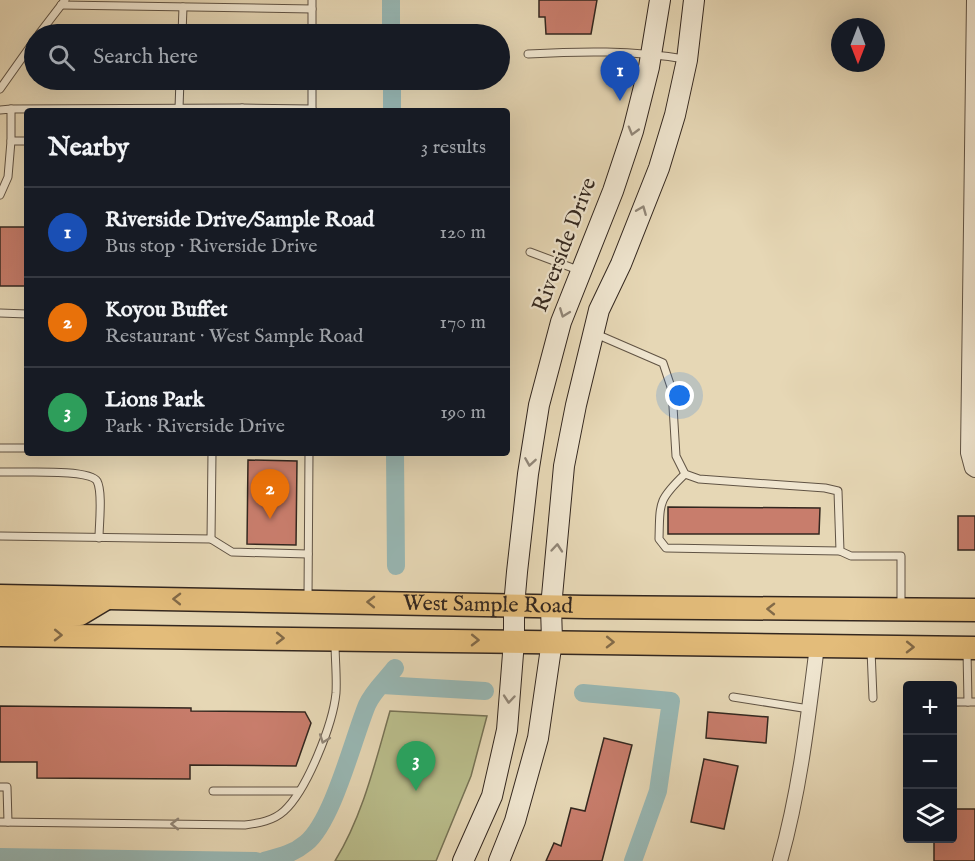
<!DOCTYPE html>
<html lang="en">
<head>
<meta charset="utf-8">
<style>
	body { margin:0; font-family:"IM FELL English",serif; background:#20242c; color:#f1f3f6 }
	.controls { position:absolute; right:18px; bottom:18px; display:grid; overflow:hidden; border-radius:6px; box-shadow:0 6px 24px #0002 }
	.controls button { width:54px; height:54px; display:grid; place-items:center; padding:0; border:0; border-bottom:2px solid #363941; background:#171b24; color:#f1f3f6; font:30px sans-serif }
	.compass { position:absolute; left:831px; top:18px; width:54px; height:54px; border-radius:50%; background:#171b24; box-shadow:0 6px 24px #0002; rotate:180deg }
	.you { position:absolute; left:680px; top:396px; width:21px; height:21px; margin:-15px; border:4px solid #fff; border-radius:50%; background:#1a73e8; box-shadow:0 0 0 9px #1a73e833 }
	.badge { display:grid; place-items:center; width:39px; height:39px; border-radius:50%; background:#c59692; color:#fff; font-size:20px; font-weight:700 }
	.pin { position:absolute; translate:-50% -50px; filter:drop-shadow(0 2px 3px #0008) }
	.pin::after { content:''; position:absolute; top:32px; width:21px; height:18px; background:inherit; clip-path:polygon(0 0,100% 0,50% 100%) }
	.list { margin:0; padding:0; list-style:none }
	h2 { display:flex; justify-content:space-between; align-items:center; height:78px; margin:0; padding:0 24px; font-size:26px }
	h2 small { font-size:20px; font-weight:400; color:#9ea1a6 }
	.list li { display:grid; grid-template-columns:39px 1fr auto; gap:18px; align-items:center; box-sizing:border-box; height:90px; padding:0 24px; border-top:2px solid #363941 }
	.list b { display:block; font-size:22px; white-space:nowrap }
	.list p { margin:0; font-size:20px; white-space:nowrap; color:#9ea1a6 }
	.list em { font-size:20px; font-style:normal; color:#9ea1a6 }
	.icon { flex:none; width:33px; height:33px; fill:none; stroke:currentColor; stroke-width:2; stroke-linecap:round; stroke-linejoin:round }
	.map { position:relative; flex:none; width:975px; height:861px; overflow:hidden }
	.search { position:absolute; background:#171b24; box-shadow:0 6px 24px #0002; left:24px; top:24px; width:486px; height:66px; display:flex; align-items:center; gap:15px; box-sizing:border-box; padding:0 21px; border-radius:33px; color:#9ea1a6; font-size:22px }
	.panel { position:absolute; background:#171b24; box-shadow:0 6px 24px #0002; left:24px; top:108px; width:486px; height:348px; border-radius:6px }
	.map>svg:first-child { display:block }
</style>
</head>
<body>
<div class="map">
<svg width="975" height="861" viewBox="0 0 975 861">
	<rect width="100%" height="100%" fill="#e6d7b5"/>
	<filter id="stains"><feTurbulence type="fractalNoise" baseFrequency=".00333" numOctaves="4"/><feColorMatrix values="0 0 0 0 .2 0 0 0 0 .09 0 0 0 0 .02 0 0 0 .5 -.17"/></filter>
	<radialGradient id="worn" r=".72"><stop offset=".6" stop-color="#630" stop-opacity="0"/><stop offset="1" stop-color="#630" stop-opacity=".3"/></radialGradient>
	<path fill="#b9bd8b" stroke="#767255" stroke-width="1.5" d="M390 711 487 716 471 776 436 861H335C363 815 375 763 390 711Z"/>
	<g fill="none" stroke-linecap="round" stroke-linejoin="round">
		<g stroke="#98b8b5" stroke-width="18">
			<polyline points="391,0 391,34"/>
			<polyline points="392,80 392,111"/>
			<polyline points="395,453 396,566"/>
			<polyline points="382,685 485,691"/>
			<polyline points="583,693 671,701 658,791 633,861"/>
			<polyline points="0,857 256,861"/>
			<path d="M264 861C279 857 293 854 306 843 333 821 353 739 367 705 373 691 386 680 395 668"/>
		</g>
	</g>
	<g fill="#c87d6c" stroke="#33271f" stroke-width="1.5">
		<polygon points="539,0 597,0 591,34 546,34 545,17 539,17"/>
		<rect x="0" y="227" width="27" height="59"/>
		<polygon points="248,460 297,461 296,545 247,544"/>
		<polygon points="668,507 820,508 819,534 668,534"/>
		<rect x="958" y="516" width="17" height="34"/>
		<polygon points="0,706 191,708 191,711 305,712 311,723 296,766 190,765 190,779 37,778 37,762 0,762"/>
		<polygon points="708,712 768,717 766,743 706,738"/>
		<polygon points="604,738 632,745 602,861 546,861 554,843 561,846 571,808 585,811"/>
		<polygon points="704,759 738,766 724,829 691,822"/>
		<polygon points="952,809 975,809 975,861 934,861 934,838 952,838"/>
	</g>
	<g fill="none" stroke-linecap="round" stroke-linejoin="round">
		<g stroke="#605344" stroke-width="9">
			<g id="lane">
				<polyline points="312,0 312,34"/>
				<polyline points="61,5 312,9"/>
				<polyline points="39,34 65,0"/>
				<polyline points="182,34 183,7"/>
				<path d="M528 54C581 51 632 50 684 59"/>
				<polyline points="312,80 312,111"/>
				<polyline points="0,89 34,41"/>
				<polyline points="179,108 180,80"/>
				<polyline points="11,109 242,108"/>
				<polyline points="0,110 11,109 11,141"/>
				<polyline points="241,110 242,108 312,109"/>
				<polyline points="0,195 8,177 11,141 27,141"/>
				<polyline points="530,252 578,270"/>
				<polyline points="0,313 27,314"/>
				<polyline points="596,334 663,363 672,390 676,456 685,474 699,479 825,488 838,491 840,551 851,556 901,556 901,606"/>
				<polyline points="0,448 27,448"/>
				<path d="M0 472C17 473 89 468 97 481 103 492 99 524 99 538"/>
				<path d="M685 474C658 500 660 502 659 539L666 548 840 551"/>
				<polyline points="0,536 211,539 212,453"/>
				<polyline points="211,539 232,552 308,554"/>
				<polyline points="308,598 309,453"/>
				<polyline points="871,650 873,698"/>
				<polyline points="967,651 968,702"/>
				<polyline points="733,697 809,709"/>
				<polyline points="952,702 975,702"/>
				<polyline points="0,787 7,787 8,822"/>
				<polyline points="213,791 299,791"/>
				<path d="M0 822 245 825C259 823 273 821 284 811 307 790 333 724 336 693 337 677 335 659 335 642"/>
			</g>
		</g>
		<g stroke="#605344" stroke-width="16">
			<g id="street">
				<polyline points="974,0 968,453 972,468 975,470"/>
				<path d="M780 861C800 790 808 718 817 646"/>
			</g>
		</g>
		<g stroke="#33271f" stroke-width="22">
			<g id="secondary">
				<polyline points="463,861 492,796 507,730 514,641 514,606 517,572 528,474 539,405 561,322 613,191 633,131 649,67 660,0"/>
				<polyline points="499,861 515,821 538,738 552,641 551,607 564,466 576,405 599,310 621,264 659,168 675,115 687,60 694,0"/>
			</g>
		</g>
		<g stroke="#33271f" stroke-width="25">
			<g id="primary">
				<path id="s1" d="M0 596 585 607 975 610"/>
				<polyline points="0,614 80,614 105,599"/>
				<polyline points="0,635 975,648"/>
			</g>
		</g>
		<use href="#lane" stroke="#efe5cf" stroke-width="7"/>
		<use href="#street" stroke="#efe5cf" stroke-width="14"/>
		<use href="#secondary" stroke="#efe5cf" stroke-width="20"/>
		<use href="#primary" stroke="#e3bc7a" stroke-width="22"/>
	</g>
	<defs><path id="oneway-chevron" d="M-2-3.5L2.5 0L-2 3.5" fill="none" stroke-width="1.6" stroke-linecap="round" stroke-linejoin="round" transform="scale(1.5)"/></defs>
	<g stroke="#918677">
		<use href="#oneway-chevron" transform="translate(633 131) rotate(106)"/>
		<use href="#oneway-chevron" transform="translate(642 210) rotate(-68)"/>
		<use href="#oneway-chevron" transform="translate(564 313) rotate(111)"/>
		<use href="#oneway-chevron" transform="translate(530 462) rotate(99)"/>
		<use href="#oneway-chevron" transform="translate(557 548) rotate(-85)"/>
		<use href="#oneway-chevron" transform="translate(509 699) rotate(95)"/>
		<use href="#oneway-chevron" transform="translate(324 739) rotate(110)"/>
		<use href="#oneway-chevron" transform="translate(175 824) rotate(-179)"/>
	</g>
	<g stroke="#826a48">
		<use href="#oneway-chevron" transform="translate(177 599) rotate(-179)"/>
		<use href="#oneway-chevron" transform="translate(371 602) rotate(-179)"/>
		<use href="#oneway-chevron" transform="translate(771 609) rotate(-179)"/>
		<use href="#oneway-chevron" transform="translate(58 635) rotate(1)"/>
		<use href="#oneway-chevron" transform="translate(280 638) rotate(1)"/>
		<use href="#oneway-chevron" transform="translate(475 640) rotate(1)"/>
		<use href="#oneway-chevron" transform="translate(610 642) rotate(1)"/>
		<use href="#oneway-chevron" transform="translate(910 647) rotate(1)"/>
	</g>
	<g text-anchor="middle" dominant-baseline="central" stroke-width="4.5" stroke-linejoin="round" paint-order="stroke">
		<g font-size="22" fill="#33271f" stroke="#efe5cf">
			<text transform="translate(565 245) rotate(-69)">Riverside Drive</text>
			<text stroke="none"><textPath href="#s1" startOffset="488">West Sample Road</textPath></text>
		</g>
	</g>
	<rect width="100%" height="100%" filter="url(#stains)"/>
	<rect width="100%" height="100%" fill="url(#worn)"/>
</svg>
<div class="controls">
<button>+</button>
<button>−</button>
<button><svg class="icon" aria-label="layers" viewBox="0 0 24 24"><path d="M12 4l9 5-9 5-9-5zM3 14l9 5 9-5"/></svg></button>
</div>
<svg class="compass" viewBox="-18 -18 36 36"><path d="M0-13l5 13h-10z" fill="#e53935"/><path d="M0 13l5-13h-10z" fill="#9ea1a6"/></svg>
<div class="you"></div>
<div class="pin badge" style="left:620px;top:101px;background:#1a4fb4">1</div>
<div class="pin badge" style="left:270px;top:519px;background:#e8710a">2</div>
<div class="pin badge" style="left:416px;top:791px;background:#2e9e5b">3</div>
<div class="search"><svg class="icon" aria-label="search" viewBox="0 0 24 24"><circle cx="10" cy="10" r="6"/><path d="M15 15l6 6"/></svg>Search here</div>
<section class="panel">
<h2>Nearby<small>3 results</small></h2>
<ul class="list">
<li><span class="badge" style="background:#1a4fb4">1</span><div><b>Riverside Drive/Sample Road</b><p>Bus stop · Riverside Drive</p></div><em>120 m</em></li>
<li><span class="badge" style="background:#e8710a">2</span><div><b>Koyou Buffet</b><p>Restaurant · West Sample Road</p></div><em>170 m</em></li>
<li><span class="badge" style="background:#2e9e5b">3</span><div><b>Lions Park</b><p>Park · Riverside Drive</p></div><em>190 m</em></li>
</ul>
</section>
</div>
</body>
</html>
